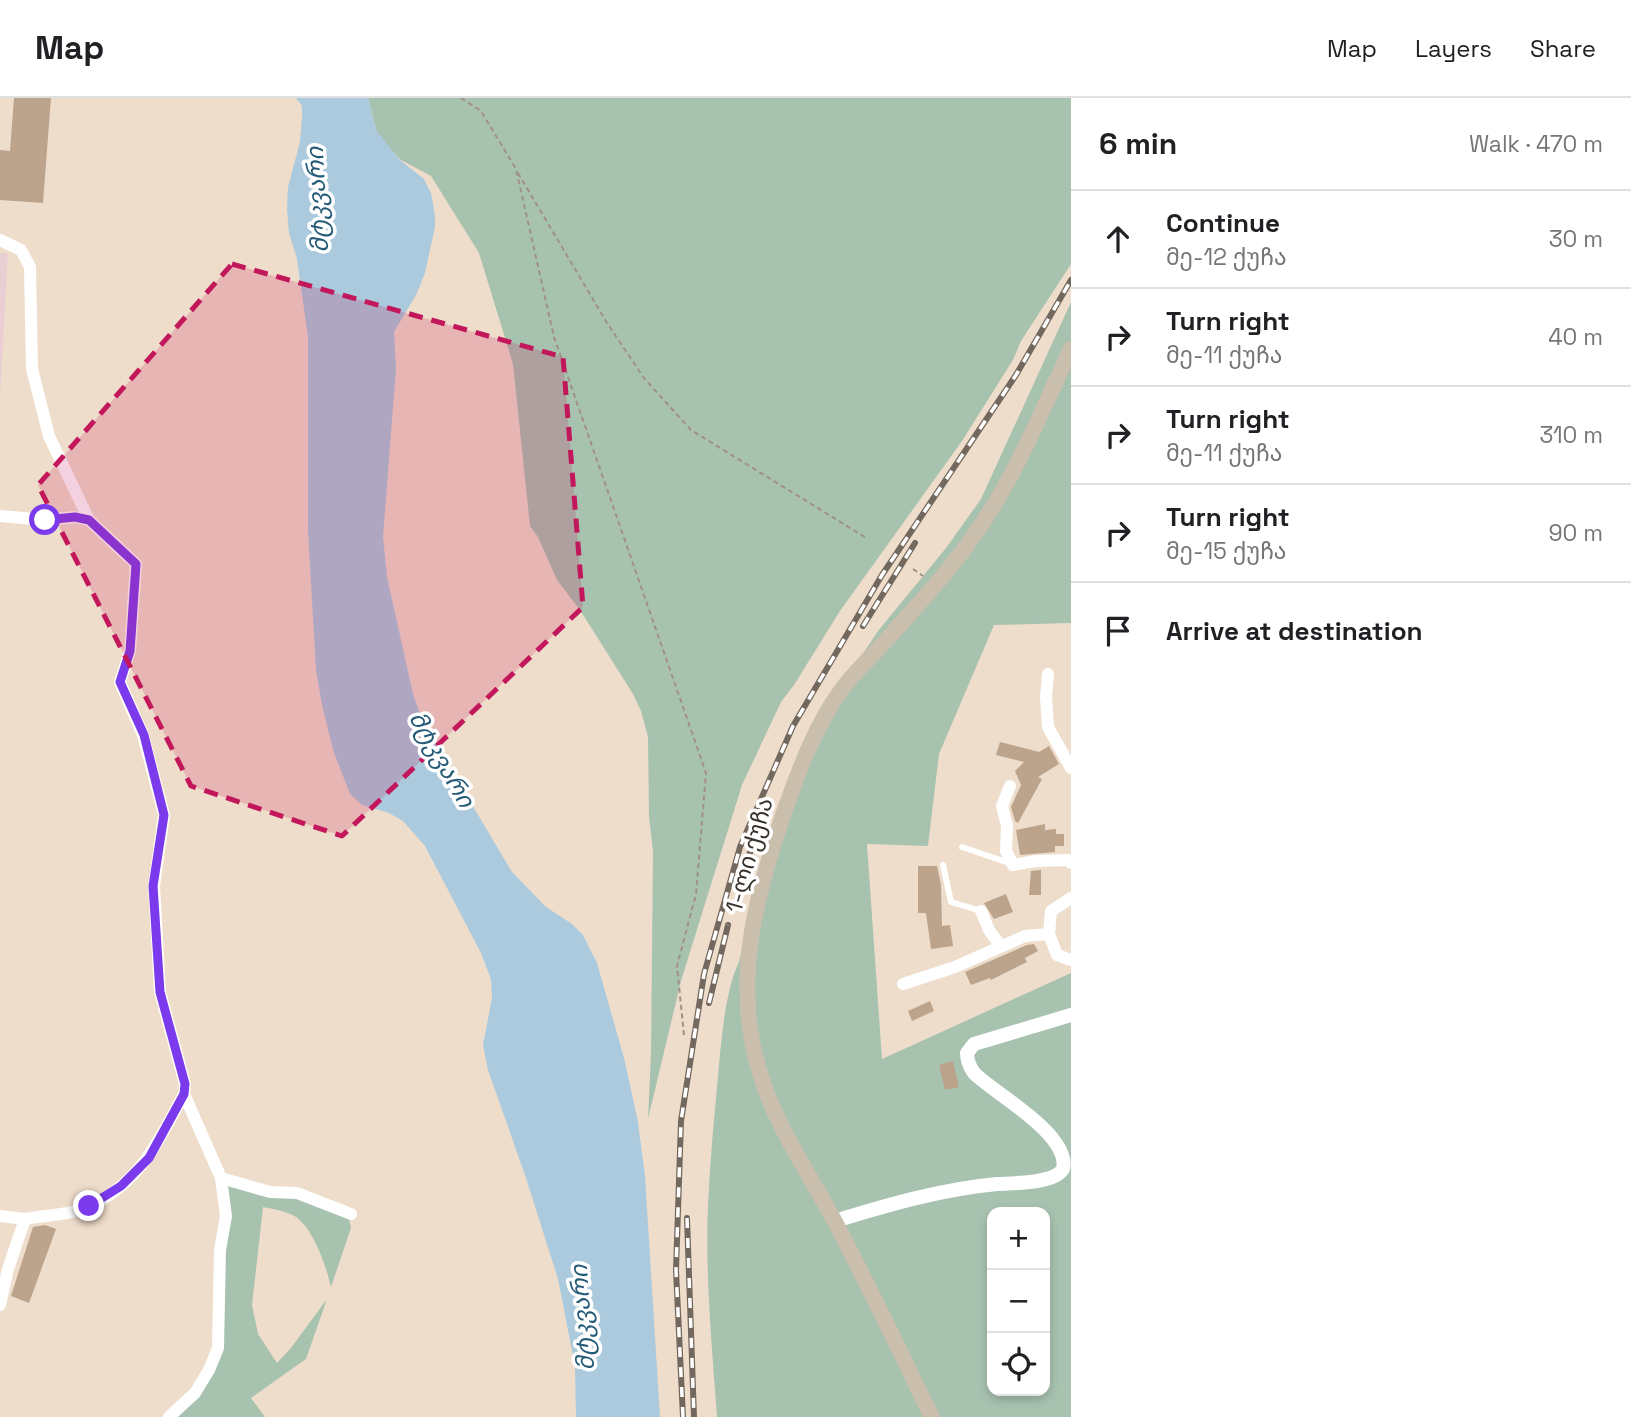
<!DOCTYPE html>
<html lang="en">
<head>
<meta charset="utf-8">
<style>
	body { margin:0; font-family:"Space Grotesk","Noto Sans Georgian",sans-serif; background:#f6f6f6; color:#202124 }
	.controls { position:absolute; right:21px; bottom:21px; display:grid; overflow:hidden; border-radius:14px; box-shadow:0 4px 10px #0003 }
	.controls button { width:63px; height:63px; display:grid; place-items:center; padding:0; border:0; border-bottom:2px solid #e0e0e0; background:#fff; color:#202124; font:35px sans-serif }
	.stop { position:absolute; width:21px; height:21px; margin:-16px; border:5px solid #7c3aed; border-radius:50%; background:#fff }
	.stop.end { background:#7c3aed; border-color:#fff; box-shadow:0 2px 7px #0008 }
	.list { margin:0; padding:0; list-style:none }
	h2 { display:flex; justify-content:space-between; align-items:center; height:91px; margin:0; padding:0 28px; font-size:30px }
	h2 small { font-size:23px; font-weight:400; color:#757577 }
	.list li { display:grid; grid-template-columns:46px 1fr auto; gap:21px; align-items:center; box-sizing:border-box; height:98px; padding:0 28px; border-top:2px solid #e0e0e0 }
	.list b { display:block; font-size:26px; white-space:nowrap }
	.list p { margin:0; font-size:23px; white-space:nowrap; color:#757577 }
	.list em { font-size:23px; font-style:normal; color:#757577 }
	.icon { flex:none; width:38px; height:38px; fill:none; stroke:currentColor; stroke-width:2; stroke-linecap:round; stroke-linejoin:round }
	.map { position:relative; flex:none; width:1071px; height:1319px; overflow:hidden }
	header { display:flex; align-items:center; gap:42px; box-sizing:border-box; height:98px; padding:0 35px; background:#fff; border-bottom:2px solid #e0e0e0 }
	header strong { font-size:33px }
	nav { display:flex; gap:38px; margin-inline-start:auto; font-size:24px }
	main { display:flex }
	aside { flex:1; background:#fff }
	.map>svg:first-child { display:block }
</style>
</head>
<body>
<header>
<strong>Map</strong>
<nav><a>Map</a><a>Layers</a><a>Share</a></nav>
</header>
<main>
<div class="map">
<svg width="1071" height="1319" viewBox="0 0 1071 1319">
	<rect width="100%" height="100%" fill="#efddcb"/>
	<polygon fill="#e9cfd4" points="0,155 8,155 0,299"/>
	<g fill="#a8c2b0" fill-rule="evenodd">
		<polygon points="368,0 1071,0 1071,166 1021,243 1013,262 962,343 840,513 794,587 781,604 742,687 681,883 648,1021 651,955 653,753 649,719 648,639 641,613 633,596 580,512 557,482 538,439 530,428 513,266 479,155 431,78 401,62 383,43 376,32"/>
		<path d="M1071 204V525L994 527 939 656 928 748 867 746 882 961 1071 875V1319H717C712 1249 705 1177 708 1106 710 1063 714 1021 718 978 721 945 725 892 739 864L767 741 812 632 878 533 946 450 981 401ZM992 1114H1045V1293H992Z"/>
		<path d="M221 1080 297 1095 349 1121 351 1130 331 1189C326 1168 314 1132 296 1119 287 1113 273 1111 263 1109L252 1207 258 1236 277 1265 291 1250 327 1201 306 1261 251 1300 265 1319H169L195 1295 218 1250Z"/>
	</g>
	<polygon fill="#abcadd" points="296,0 368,0 376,32 400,62 424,81 431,95 435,118 435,129 425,175 416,197 394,234 396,270 383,439 387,479 413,596 423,624 512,774 546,809 572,826 583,837 597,865 624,960 638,1024 645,1078 660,1319 576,1319 575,1268 558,1181 526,1080 488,972 483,947 492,900 491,881 481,855 425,748 403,723 389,715 362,707 350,696 333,652 322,607 316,572 308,433 308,239 297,161 289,135 287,111 288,89 300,44 302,20 302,8"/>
	<g fill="#bba38c">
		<polygon points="14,0 51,0 43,105 0,102 0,52 10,53"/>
		<polygon points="1000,644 1039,654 1049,648 1059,666 1038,679 1042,681 1018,725 1015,723 1011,709 1021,687 1015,673 1024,664 996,657"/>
		<polygon points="1045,726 1045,732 1056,731 1056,736 1064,736 1064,748 1055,748 1055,754 1020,757 1016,732"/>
		<polygon points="918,768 937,768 941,787 942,828 950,827 953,848 931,851 926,815 918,815"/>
		<polygon points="1041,772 1041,797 1029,797 1031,773"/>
		<polygon points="1006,796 1013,814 994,821 984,805"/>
		<polygon points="1034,846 1038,853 1025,860 1027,864 991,882 990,880 971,887 965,874 1027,847"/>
		<polygon points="930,903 934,913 912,923 908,913"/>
		<polygon points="953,963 959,989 945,992 939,967"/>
		<polygon points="45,1127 56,1131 29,1205 11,1198 33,1129"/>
	</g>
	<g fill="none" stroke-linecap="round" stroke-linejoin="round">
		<g stroke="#9f9285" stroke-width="2" stroke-dasharray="5 3.5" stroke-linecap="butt">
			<polyline points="461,0 481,13 516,71 554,239 706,675 696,796 677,868 684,937"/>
			<polyline points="518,75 607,225 644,280 691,332 868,441"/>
			<polyline points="913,471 923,478"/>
		</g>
		<g stroke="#fff" stroke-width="6">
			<polyline points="962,749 1012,766"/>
			<polyline points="943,767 951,804 981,813"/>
		</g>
		<g stroke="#fff" stroke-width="12">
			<path d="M0 142 21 152 30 169 32 271 49 338 89 422 136 466 130 553 120 584 143 637 164 717 154 788 160 894 185 986 184 996C159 1042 141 1084 90 1108 71 1117 46 1117 25 1121L8 1171 0 1207"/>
			<polyline points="0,418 45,422 75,419 89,422"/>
			<polyline points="1048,576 1046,599 1048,629 1071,670"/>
			<polyline points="1010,688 1002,708 1007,728 1006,753 1013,767 1036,763 1068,762 1071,765"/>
			<polyline points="981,813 989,832 1000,847"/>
			<polyline points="1049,836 1051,813 1071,800"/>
			<polyline points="903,886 955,869 1025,838 1049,836 1057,857 1071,862"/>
			<polyline points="221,1080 270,1094 297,1095 351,1116"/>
			<polyline points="0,1118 25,1121"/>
			<polyline points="169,1319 195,1295 209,1272 218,1250 220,1152 226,1118 221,1080 184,996"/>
		</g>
		<path stroke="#fff" stroke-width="14" d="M835 1123C887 1107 942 1091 997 1086 1013 1085 1054 1086 1063 1071 1071 1036 992 994 974 975 969 968 967 963 967 955L974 946 1071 917"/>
		<path stroke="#cabead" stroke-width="16" d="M932 1319C900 1254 869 1188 835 1124 808 1073 773 1025 758 968 733 881 756 797 784 714 799 673 814 630 840 594 851 578 867 563 880 549 911 514 943 481 970 443 1013 385 1040 316 1071 251"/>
		<g stroke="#72685d" stroke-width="6">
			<g id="rail">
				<polyline points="863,528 915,445"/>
				<polyline points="739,786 761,723"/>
				<polyline points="709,905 728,827"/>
				<polyline points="687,1120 694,1319"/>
				<polyline points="683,1319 676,1172 681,1023 704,876 740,749 793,628 882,477 1016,277 1071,182"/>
			</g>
		</g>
		<use href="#rail" stroke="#fff" stroke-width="3.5" stroke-dasharray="10" stroke-linecap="butt"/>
	</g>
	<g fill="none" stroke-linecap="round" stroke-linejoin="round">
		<polyline stroke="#7c3aed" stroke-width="9" points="45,422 75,419 89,422 136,466 130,553 120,584 144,637 164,717 153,788 160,894 185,986 184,996 149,1060 121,1088 89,1108"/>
	</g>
	<path fill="#c2185b" fill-opacity="0.2" stroke="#c2185b" stroke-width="5" stroke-dasharray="14 9" stroke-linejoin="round" d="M232 166 563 259 583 509 342 738 191 688 38 387Z"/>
	<g text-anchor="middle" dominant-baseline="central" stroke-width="7" stroke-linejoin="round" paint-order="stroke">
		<g font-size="23" fill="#38312a" stroke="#fff">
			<text transform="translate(749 757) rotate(-74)">1-ლი ქუჩა</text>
		</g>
		<g font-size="24" font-style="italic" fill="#265b78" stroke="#fff">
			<text transform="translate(317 102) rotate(-93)">მტკვარი</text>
			<text transform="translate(442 661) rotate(60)">მტკვარი</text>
			<text transform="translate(582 1220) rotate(-94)">მტკვარი</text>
		</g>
	</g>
</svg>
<div class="controls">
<button>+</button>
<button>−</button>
<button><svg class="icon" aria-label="locate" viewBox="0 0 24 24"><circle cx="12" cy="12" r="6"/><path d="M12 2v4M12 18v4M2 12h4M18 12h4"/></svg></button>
</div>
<div class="stop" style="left:45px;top:422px"></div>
<div class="stop end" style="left:89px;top:1108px"></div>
</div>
<aside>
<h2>6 min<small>Walk · 470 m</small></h2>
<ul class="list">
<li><svg class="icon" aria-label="ahead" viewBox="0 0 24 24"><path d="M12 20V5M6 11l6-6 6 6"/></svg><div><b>Continue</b><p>მე-12 ქუჩა</p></div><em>30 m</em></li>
<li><svg class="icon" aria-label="right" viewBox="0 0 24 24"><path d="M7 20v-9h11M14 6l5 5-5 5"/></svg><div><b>Turn right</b><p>მე-11 ქუჩა</p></div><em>40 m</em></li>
<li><svg class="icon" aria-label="right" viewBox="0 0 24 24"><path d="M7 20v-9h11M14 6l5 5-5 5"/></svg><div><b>Turn right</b><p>მე-11 ქუჩა</p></div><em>310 m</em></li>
<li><svg class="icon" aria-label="right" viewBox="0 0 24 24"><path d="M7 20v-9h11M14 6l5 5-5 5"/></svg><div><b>Turn right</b><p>მე-15 ქუჩა</p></div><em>90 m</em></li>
<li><svg class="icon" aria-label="arrive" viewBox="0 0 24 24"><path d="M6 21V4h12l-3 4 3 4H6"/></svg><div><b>Arrive at destination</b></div></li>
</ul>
</aside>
</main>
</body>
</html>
